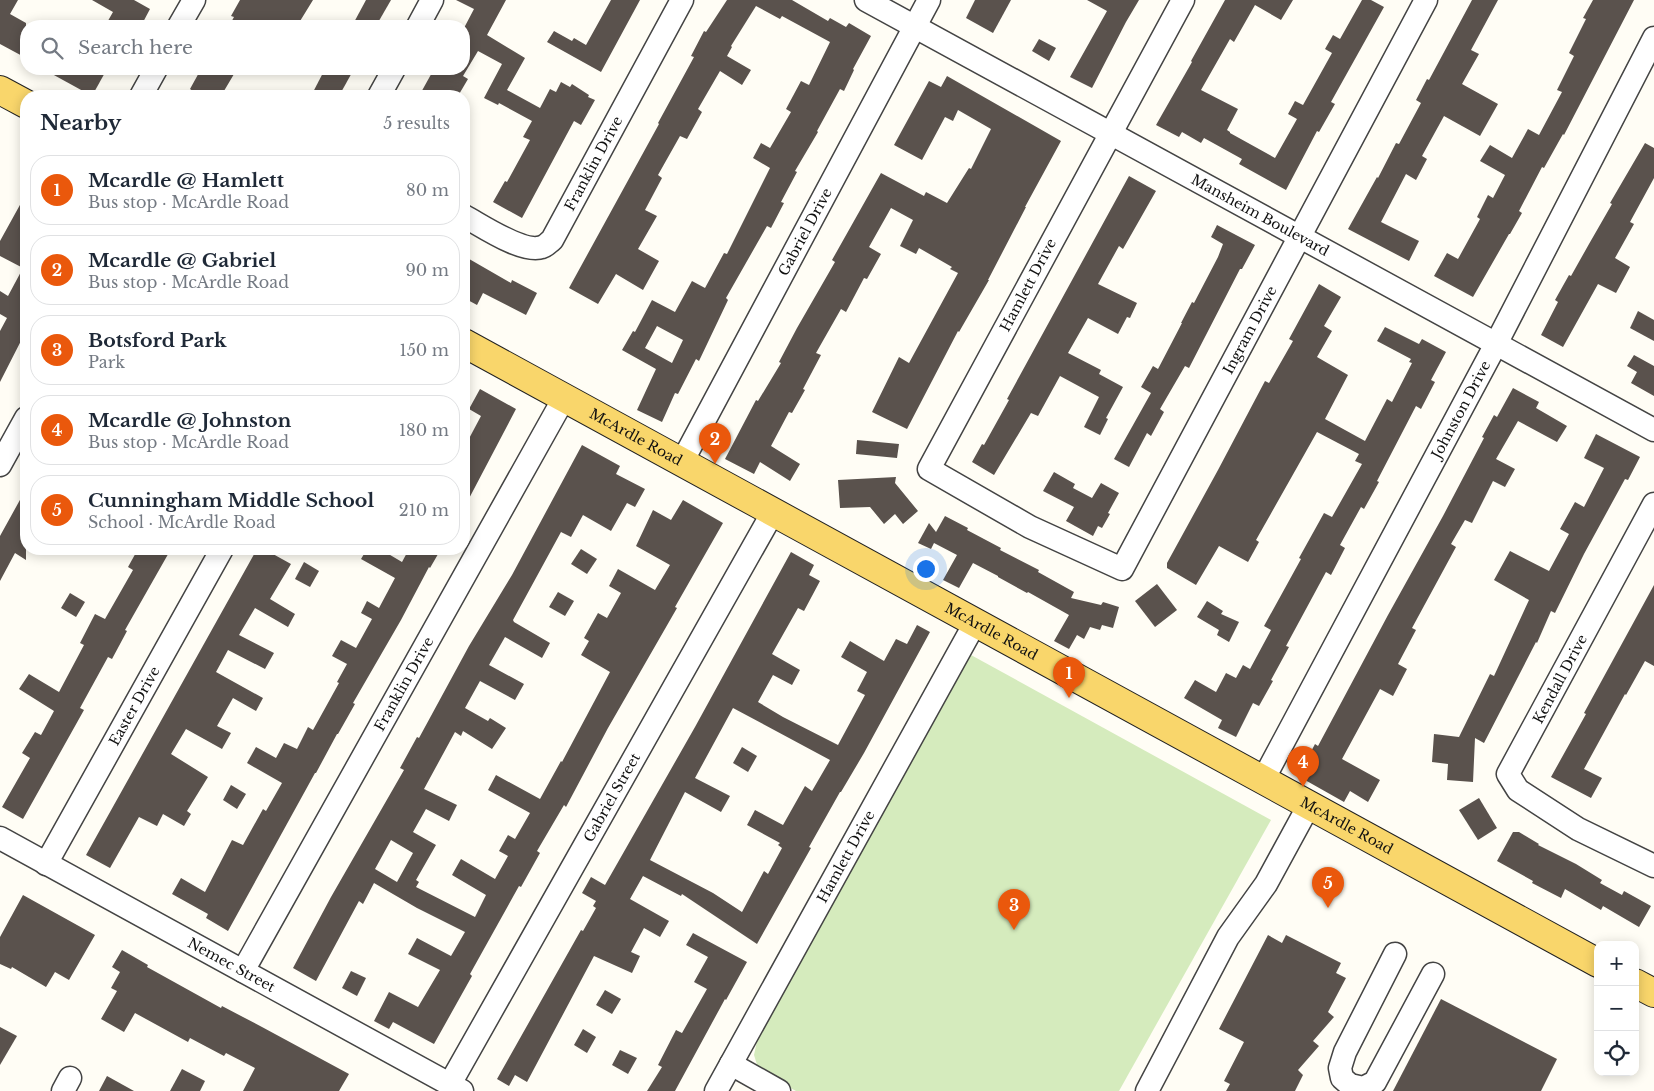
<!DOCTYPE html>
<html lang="en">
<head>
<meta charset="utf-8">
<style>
	body { margin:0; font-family:"Libre Baskerville",serif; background:#f6f6f7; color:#1f2937 }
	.controls { position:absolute; right:15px; bottom:15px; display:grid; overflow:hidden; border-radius:10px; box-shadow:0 2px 12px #0003 }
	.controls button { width:45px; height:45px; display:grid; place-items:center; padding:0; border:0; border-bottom:1px solid #e0e1e3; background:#fff; color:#1f2937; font:25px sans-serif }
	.you { position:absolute; left:925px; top:568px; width:18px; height:18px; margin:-12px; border:4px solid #fff; border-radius:50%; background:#1a73e8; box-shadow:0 0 0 8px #1a73e833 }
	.badge { display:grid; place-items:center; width:32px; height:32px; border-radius:50%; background:#ea580c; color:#fff; font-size:16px; font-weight:700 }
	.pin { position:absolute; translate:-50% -41px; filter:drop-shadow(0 1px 2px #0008) }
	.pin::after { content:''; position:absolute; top:26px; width:18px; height:15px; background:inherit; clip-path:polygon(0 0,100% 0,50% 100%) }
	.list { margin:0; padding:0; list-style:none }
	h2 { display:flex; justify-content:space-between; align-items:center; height:65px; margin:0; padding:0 20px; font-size:21px }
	h2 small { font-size:16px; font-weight:400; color:#747a83 }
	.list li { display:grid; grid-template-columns:32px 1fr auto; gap:15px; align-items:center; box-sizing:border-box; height:70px; margin:0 10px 10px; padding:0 10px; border:1px solid #e0e1e3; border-radius:20px }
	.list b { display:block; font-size:19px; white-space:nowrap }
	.list p { margin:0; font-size:16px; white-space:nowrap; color:#747a83 }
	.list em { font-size:16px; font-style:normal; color:#747a83 }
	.icon { flex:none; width:28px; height:28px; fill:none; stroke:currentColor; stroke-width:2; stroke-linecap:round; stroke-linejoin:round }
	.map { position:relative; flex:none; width:1654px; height:1091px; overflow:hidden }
	.search { position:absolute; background:#fff; box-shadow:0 2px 12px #0003; left:20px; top:20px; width:450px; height:55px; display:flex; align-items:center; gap:12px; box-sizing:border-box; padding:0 18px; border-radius:20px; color:#747a83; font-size:19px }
	.panel { position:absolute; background:#fff; box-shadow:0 2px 12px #0003; left:20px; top:90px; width:450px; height:465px; border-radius:20px }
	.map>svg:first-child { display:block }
</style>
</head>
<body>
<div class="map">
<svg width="1654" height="1091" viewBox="0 0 1654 1091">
	<rect width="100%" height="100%" fill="#fffdf5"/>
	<polygon fill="#d5ebbd" points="971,655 1271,820 1119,1091 796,1091 759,1071 754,1055 757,1041"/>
	<g fill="#5a524d" fill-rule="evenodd">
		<polygon points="0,0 18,0 10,14 26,23 26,58 0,44"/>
		<polygon points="92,0 134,0 150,9 141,26 105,26 113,12"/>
		<polygon points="240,0 313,0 297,26 229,26 234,17 231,16"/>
		<polygon points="366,0 391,0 376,26 352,26"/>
		<polygon points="456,0 506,0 487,35 525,58 507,90 540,108 550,89 556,92 561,82 570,87 572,84 589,95 588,97 595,100 581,125 574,121 522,218 493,202 505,181 507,182 530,140 523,137 532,121 499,103 498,105 484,98 502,64 478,51 463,76 468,79 458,96 419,96 434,69 464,69 464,28 474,9"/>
		<polygon points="611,0 640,0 601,72 547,42 554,31 572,41 574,38 586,45"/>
		<path d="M727 0H792L828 21 830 18 846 27 849 23 871 36 853 69 854 70 844 91 840 89 817 131 818 132 795 171 797 172 781 202 784 203 771 228 767 226 726 298 728 300 699 361 696 359 678 394 675 393 662 422 637 410 656 369 622 350 633 331 635 332 652 300 675 312 692 281 705 288 724 253 727 254 770 168 753 158 761 143 770 148 791 112 786 109 801 81 809 85 830 42 782 16 780 19 756 6 731 46 732 47 727 56 751 70 742 85 720 71 698 109 702 112 687 139 680 136 658 175 662 178 645 210 657 216 638 249 659 261 643 290 616 274 598 304 569 288 659 124 658 123 694 57 691 56 704 31 706 32ZM657 326 683 340 672 363 645 348Z"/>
		<polygon points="975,0 1011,0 993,33 966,18"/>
		<polygon points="1087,0 1139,0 1126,22 1092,88 1070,77 1107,11"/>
		<polygon points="1225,0 1293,0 1281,20 1255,5 1234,42 1230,39 1201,90 1238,109 1227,130 1230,132 1230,133 1275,158 1297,119 1288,114 1295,101 1303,105 1332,53 1325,49 1333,35 1340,39 1362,0 1371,0 1384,7 1331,102 1335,104 1319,132 1317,131 1286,190 1239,164 1242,159 1204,138 1201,143 1182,132 1179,137 1156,125 1192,62 1191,61"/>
		<polygon points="1472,0 1498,0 1471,50 1479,54 1462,84 1498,104 1480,136 1444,116 1422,156 1427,159 1416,180 1406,174 1381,222 1419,241 1409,261 1348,229 1377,177 1378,178 1396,143 1399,144 1421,103 1416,100 1427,79 1429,80"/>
		<polygon points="1593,0 1634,0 1564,135 1563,134 1544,168 1542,167 1519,211 1522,213 1510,234 1509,234 1473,297 1434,276 1447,253 1458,259 1480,219 1477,217 1488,195 1493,198 1505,175 1480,161 1490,145 1512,158 1528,129 1539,135 1562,92 1557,90 1574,56 1569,53 1586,19 1583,18"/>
		<polygon points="1039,39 1056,48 1049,61 1032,51"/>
		<polygon points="43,69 107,69 92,96"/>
		<polygon points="201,69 237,69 221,96 192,96 194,92 190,89"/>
		<polygon points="325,69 354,69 339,96 311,96"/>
		<polygon points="947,76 1061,141 1025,207 1026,207 988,280 989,280 959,332 958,331 907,429 872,412 899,357 909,363 958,273 950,269 952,267 919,248 916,254 900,246 913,220 891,208 869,247 881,254 867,279 864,278 846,312 841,309 816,353 821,355 803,389 805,390 792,413 789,412 771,446 800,464 790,481 760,462 754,474 725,459 756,400 758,401 781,363 779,362 797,328 835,262 832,260 881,173 924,196 926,192 947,203 969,168 971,169 991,129 958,110 953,121 945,117 922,160 894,145 929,81 941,87"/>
		<polygon points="1645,143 1654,148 1654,178 1630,222 1634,224 1615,258 1630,267 1616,293 1598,284 1563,347 1541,335 1558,302 1555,300 1569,275 1571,276 1589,244 1612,204 1610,203"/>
		<polygon points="1129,176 1156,191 1123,249 1119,246 1098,284 1137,303 1130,318 1127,317 1118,334 1088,318 1068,353 1101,370 1099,374 1123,387 1106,418 1108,419 1100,435 1084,427 1099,397 1060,376 1038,416 1031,413 994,475 972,462 982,444 984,445 1009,400 1007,399"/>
		<polygon points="26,194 26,331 0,382 0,331 7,318 0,314 0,291 8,296 23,268 0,256 0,241"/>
		<polygon points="1217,225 1255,245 1242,269 1240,269 1189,368 1185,366 1160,409 1164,412 1151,436 1147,433 1129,467 1114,459 1151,393 1141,387 1153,366 1158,369 1182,323 1181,323 1192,302 1194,303 1218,257 1223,244 1211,237"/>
		<polygon points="464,256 511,283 512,280 537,293 526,315 483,293 477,305 464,298"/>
		<polygon points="1319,284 1341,297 1324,326 1332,331 1317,357 1348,375 1325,419 1365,441 1387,399 1392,402 1412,363 1409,362 1411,359 1377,341 1385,327 1419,344 1422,339 1446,352 1431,380 1435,382 1421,409 1416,406 1377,481 1379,482 1364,509 1361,507 1340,545 1345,548 1331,575 1326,572 1286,646 1289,647 1271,680 1273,681 1259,706 1253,703 1236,737 1218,728 1222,720 1184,698 1195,680 1216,692 1226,673 1236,678 1243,665 1250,669 1271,630 1264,626 1301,559 1299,558 1324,513 1332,517 1362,464 1355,461 1359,454 1317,432 1256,540 1259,542 1248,562 1219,546 1196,585 1167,568 1167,563 1218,470 1265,381 1269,383 1293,341 1289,339"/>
		<polygon points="1638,311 1654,320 1654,341 1630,328"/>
		<polygon points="1634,355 1654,366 1654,396 1631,383 1637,372 1627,366"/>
		<polygon points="1513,388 1539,402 1536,408 1567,426 1557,442 1518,421 1496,459 1515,469 1505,487 1493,481 1472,523 1465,520 1451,544 1456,547 1412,628 1416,630 1398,664 1407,669 1393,696 1380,689 1342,759 1380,780 1368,802 1350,791 1344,802 1305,780 1312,767 1305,763 1315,744 1318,746 1388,615 1443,516 1484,438 1482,437 1494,415 1497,417"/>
		<polygon points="480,389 516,409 464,508 464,448 481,416 469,409"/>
		<polygon points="1596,434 1640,457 1628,480 1625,479 1584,554 1555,613 1551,611 1537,643 1536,642 1484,743 1475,738 1473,782 1447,780 1448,764 1432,762 1434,734 1459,737 1490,674 1494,676 1529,600 1494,580 1510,551 1549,571 1569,534 1560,529 1575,502 1584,507 1604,468 1584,458"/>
		<polygon points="857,440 899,444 897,458 856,454"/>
		<path d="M582 445 620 466 616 474 645 489 635 507 627 503 611 531 583 515 571 537 561 532 513 620 514 622 550 643 542 658 505 637 489 665 524 684 515 700 480 681 465 708 488 721 490 718 506 728 492 749 463 731 461 736 455 732 424 789 457 805 449 821 426 809 413 832 436 845 416 880 419 882 416 887 475 917 486 895 452 875 461 859 495 879 508 856 499 851 508 835 515 839 530 813 488 790 496 775 540 799 561 761 562 762 610 672 581 655 589 641 584 638 598 613 607 618 621 593 609 586 618 569 655 590 670 565 636 546 653 510 671 520 683 500 723 523 675 607 677 608 608 728 566 807 564 805 537 851 540 853 521 887 519 886 470 974 472 976 434 1044 393 1022 389 1029 374 1021 389 992 418 1007 440 970 408 954 417 938 451 956 465 932 417 908 374 883 363 904 359 901 316 981 293 968 331 897 404 770 400 768 417 737 419 738 469 646 512 575ZM391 840 413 853 397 882 375 869Z"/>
		<polygon points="1054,472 1075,484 1073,488 1092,498 1101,483 1119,493 1108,513 1110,514 1102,528 1098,526 1093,536 1066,521 1074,507 1043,491"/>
		<polygon points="896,477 895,483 918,511 903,524 895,514 884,524 870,507 840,508 838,480"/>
		<polygon points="26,489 26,560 15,553 0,581 0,536"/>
		<polygon points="945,516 968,528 967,530 1001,548 1000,550 1039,570 1038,572 1074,592 1071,598 1101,605 1103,602 1119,607 1113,628 1102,625 1100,630 1090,627 1084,639 1077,635 1069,649 1054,641 1069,615 1028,592 1027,593 998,577 998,576 973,563 959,588 943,580 957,555 934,543 931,549 918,543 929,523 936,532"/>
		<polygon points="138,549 171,549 125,630 127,631 112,659 108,657 80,708 84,710 23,819 2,807 30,758 22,753 35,732 41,735 54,711 19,689 29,674 59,692 84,645 80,643 95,614 105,619 133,570 128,567"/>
		<polygon points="257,549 264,549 291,564 270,599 295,614 288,627 255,608 239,635 274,653 265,669 228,650 216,672 263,698 256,711 233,698 217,726 231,733 222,749 186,729 171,754 208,777 187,811 191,814 184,826 163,814 157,826 139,817 110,868 86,855"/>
		<polygon points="367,549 380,549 402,562 409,549 441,549 430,568 429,567 401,620 353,703 355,704 338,734 337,734 316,773 315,773 228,931 206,918 208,914 172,894 181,878 205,892 232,840 243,845 263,809 266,811 282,783 247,763 256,747 276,758 284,743 297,749 308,727 313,730 339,683 337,682 347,664 332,656 341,640 356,648 372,619 361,613 367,601 379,608 395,578 361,559"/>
		<polygon points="581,549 597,559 587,574 571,564"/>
		<path d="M791 552 814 565 809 575 820 581 804 611 798 608 772 654 800 670 792 685 773 675 758 702 783 717 838 745 865 695 857 691 867 672 841 657 850 641 884 661 896 639 907 644 917 625 930 632 864 753 841 792H840L809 847 811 848 757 944 682 894 681 896 643 876 630 899 669 921 660 937 644 928 631 952 640 956 632 973 594 956 527 1082 515 1075 509 1086 497 1079 581 930 583 931 596 908 593 906 596 901 582 893 591 877 605 885 695 727ZM733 708 830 760 812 791 805 786 783 825 755 810 747 825 780 843 778 845 782 848 768 874 764 871 742 912 713 893 650 860 685 792 721 812 730 796 695 778Z"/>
		<polygon points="304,562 319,571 310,587 295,579"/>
		<polygon points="1157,584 1177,610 1155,627 1135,601"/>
		<polygon points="1654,585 1654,666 1645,661 1626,695 1625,694 1584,769 1602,778 1591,798 1551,777 1586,714 1584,713"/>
		<polygon points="558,592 574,601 565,616 549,607"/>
		<polygon points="70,593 85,602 76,617 61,608"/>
		<polygon points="1207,601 1223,611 1221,614 1239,622 1229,642 1217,635 1219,630 1197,617"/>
		<polygon points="742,747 757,756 748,772 733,763"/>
		<polygon points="231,785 246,794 237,809 223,800"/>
		<polygon points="1479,798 1497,828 1478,840 1459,810"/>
		<polygon points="1513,832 1519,832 1539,844 1538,845 1576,864 1602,880 1600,883 1622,895 1624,891 1651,906 1639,927 1603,906 1601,910 1565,889 1561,898 1532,883 1533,881 1497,861"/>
		<polygon points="23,895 95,935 69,980 55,972 46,987 12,967 11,969 0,964 0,937"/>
		<polygon points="693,933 747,962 726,1000 725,999 675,1091 647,1091 662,1067 658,1065 676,1030 682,1033 707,989 694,982 708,957 686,945"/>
		<polygon points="1268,935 1282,943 1286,935 1341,963 1336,973 1346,978 1328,1012 1334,1017 1313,1041 1319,1046 1298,1070 1303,1075 1295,1091 1226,1091 1230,1084 1224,1081 1244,1042 1219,1029"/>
		<polygon points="122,950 148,965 147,967 221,1008 222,1006 262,1027 349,1074 339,1091 243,1091 255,1068 226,1053 224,1056 190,1038 188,1042 135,1013 124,1032 101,1019 117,991 111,988 120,972 112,967"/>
		<polygon points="351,971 366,978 357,996 342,988"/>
		<polygon points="605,990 621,999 612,1014 596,1005"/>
		<polygon points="1441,999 1557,1059 1541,1091 1393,1091"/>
		<polygon points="0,1027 17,1036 0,1065"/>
		<polygon points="583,1029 596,1037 587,1053 574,1045"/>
		<polygon points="620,1050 637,1058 628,1074 612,1065"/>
		<polygon points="182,1069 205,1081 200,1091 170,1091"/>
		<polygon points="107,1076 134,1091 99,1091"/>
	</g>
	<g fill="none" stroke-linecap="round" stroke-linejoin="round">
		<g stroke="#444" stroke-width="25">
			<g id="minor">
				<path id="s1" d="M866 0 1654 430"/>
				<path id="s2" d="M1183 0 929 469 1030 527 1122 569 1426 0"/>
				<polyline points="179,26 194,0"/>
				<polyline points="418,26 432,0"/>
				<polyline points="141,96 156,69"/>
				<polyline points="379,96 394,69"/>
				<path id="s3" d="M464 216C481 225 523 254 542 247 546 246 549 242 552 240L682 0"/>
				<path id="s4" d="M682 462 929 0"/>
				<polyline points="0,465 26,418"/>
				<polyline points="1654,504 1508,774 1518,790 1578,829 1654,866"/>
				<path id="s5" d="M1263 780 1496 344 1654 38"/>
				<path id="s6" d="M0 838 462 1091"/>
				<path id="s7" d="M46 864 222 549"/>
				<polyline points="1395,954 1345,1052 1340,1068 1342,1078 1350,1085 1363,1088 1375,1082 1433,974"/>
				<path id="s8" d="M243 971 564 398"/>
				<polyline points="731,1064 779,1091"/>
				<path id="s9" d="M450 1084 773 512"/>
				<polyline points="63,1091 70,1078"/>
				<path id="s10" d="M716 1091 975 623"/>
				<polyline points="1147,1091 1228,937 1266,884 1309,805"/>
			</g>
		</g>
		<g stroke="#222" stroke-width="30">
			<g id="major">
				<polyline points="0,90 26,104"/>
				<path id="s11" d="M464 343 1598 963"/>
				<polyline points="1635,983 1654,993"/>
			</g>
		</g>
		<use href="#minor" stroke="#fff" stroke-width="22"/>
		<use href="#major" stroke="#f9d66b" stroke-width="28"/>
	</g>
	<g text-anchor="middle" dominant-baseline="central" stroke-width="5" stroke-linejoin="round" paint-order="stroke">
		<g font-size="14" fill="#111" stroke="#fff">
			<text stroke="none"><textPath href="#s3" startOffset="185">Franklin Drive</textPath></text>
			<text stroke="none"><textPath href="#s1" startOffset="449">Mansheim Boulevard</textPath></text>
			<text stroke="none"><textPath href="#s4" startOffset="261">Gabriel Drive</textPath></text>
			<text transform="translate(1028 285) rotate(-62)">Hamlett Drive</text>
			<text stroke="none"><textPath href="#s2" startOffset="1022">Ingram Drive</textPath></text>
			<text stroke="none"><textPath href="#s5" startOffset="420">Johnston Drive</textPath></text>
			<text stroke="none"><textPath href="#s11" startOffset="196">McArdle Road</textPath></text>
			<text stroke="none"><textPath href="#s11" startOffset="601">McArdle Road</textPath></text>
			<text transform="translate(1560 679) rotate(-62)">Kendall Drive</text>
			<text stroke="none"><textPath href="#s8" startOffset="329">Franklin Drive</textPath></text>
			<text stroke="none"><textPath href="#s7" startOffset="181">Easter Drive</textPath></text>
			<text stroke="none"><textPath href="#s9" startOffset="329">Gabriel Street</textPath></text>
			<text stroke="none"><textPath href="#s11" startOffset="1006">McArdle Road</textPath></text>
			<text stroke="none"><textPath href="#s10" startOffset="268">Hamlett Drive</textPath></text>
			<text stroke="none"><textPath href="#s6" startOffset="264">Nemec Street</textPath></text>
		</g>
	</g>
</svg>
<div class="controls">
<button>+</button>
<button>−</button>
<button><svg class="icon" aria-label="locate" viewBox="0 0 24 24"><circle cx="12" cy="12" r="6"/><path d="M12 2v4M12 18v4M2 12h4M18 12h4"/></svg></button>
</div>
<div class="you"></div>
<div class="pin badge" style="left:1069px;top:698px">1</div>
<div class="pin badge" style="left:715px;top:464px">2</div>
<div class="pin badge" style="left:1014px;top:930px">3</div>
<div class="pin badge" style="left:1303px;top:787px">4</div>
<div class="pin badge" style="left:1328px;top:908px">5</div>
<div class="search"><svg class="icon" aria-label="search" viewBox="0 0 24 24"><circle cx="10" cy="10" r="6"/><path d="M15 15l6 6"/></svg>Search here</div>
<section class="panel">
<h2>Nearby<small>5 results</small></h2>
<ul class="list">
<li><span class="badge">1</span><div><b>Mcardle @ Hamlett</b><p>Bus stop · McArdle Road</p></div><em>80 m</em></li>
<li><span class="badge">2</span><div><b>Mcardle @ Gabriel</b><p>Bus stop · McArdle Road</p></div><em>90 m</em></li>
<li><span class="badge">3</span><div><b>Botsford Park</b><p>Park</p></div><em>150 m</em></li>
<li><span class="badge">4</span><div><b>Mcardle @ Johnston</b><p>Bus stop · McArdle Road</p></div><em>180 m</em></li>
<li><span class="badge">5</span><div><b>Cunningham Middle School</b><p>School · McArdle Road</p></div><em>210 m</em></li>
</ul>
</section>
</div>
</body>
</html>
